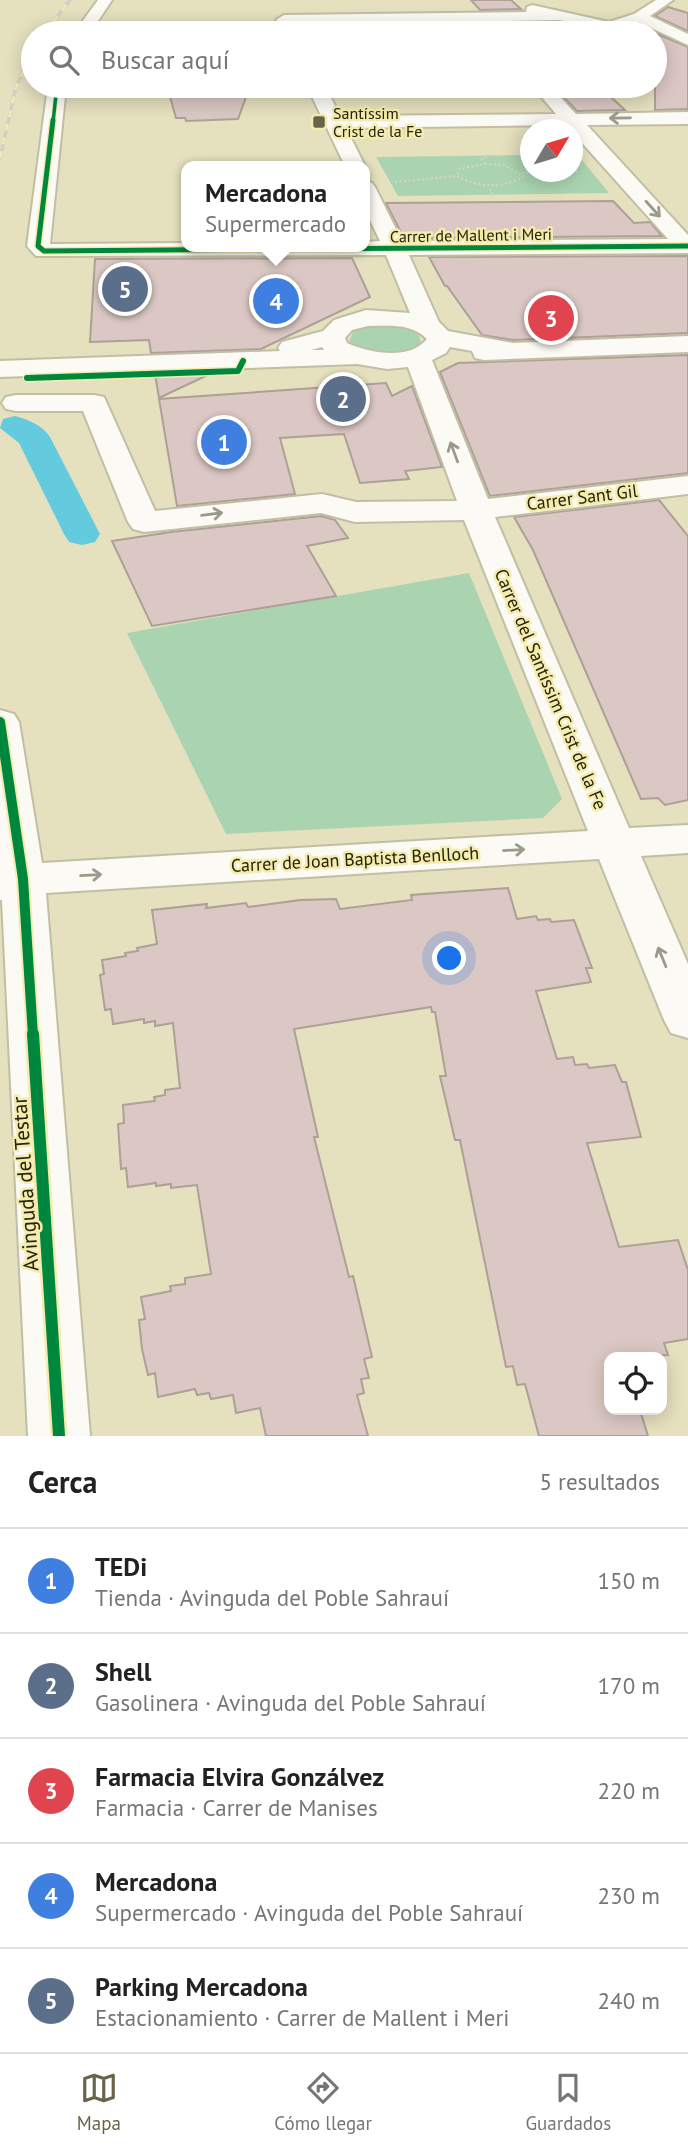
<!DOCTYPE html>
<html lang="es">
<head>
<meta charset="utf-8">
<style>
	body { margin:0; font-family:"PT Sans",sans-serif; background:#f6f6f6; color:#222 }
	.controls { position:absolute; right:21px; bottom:21px; display:grid; overflow:hidden; border-radius:14px; box-shadow:0 4px 18px #0003 }
	.controls button { width:63px; height:63px; display:grid; place-items:center; padding:0; border:0; border-bottom:2px solid #e0e0e0; background:#fff; color:#222; font:35px sans-serif }
	.compass { position:absolute; left:520px; top:119px; width:63px; height:63px; border-radius:50%; background:#fff; box-shadow:0 4px 18px #0003; rotate:52deg }
	.you { position:absolute; left:450px; top:959px; width:24px; height:24px; margin:-18px; border:5px solid #fff; border-radius:50%; background:#1a73e8; box-shadow:0 0 0 10px #1a73e833 }
	.badge { display:grid; place-items:center; width:46px; height:46px; border-radius:50%; background:#696449; color:#fff; font-size:23px; font-weight:700 }
	.pin { position:absolute; translate:-50% -50%; border:4px solid #fff; box-shadow:0 2px 7px #0006 }
	.popup { position:absolute; left:181px; top:161px; width:189px; height:91px; box-sizing:border-box; display:grid; place-content:center; border-radius:14px; background:#fff; filter:drop-shadow(0 2px 5px #0005); font-size:23px; white-space:nowrap; color:#767676 }
	.popup b { font-size:26px; color:#222 }
	.popup::after { content:''; position:absolute; left:50%; top:100%; margin-left:-14px; border:14px solid transparent; border-top-color:#fff }
	.list { margin:0; padding:0; list-style:none }
	h2 { display:flex; justify-content:space-between; align-items:center; height:91px; margin:0; padding:0 28px; font-size:30px }
	h2 small { font-size:23px; font-weight:400; color:#767676 }
	.list li { display:grid; grid-template-columns:46px 1fr auto; gap:21px; align-items:center; box-sizing:border-box; height:105px; padding:0 28px; border-top:2px solid #e0e0e0 }
	.list b { display:block; font-size:26px; white-space:nowrap }
	.list p { margin:0; font-size:23px; white-space:nowrap; color:#767676 }
	.list em { font-size:23px; font-style:normal; color:#767676 }
	.icon { flex:none; width:38px; height:38px; fill:none; stroke:currentColor; stroke-width:2; stroke-linecap:round; stroke-linejoin:round }
	.map { position:relative; flex:none; width:688px; height:1436px; overflow:hidden }
	.search { position:absolute; background:#fff; box-shadow:0 4px 18px #0003; left:21px; right:21px; top:21px; height:77px; display:flex; align-items:center; gap:18px; box-sizing:border-box; padding:0 24px; border-radius:38px; color:#767676; font-size:26px }
	.sheet { height:616px; background:#fff }
	nav { display:flex; justify-content:space-around; align-items:center; box-sizing:border-box; height:98px; border-top:2px solid #e0e0e0; background:#fff; font-size:19px; color:#767676 }
	nav a { display:grid; justify-items:center; gap:4px }
	nav .on { color:#696449 }
	.map>svg:first-child { display:block }
</style>
</head>
<body>
<div class="map">
<svg width="688" height="1436" viewBox="0 0 688 1436">
	<rect width="100%" height="100%" fill="#e5e0be"/>
	<g fill="#aad4af">
		<polygon points="573,154 577,154 609,193 398,196 376,157 530,155 530,172 572,172"/>
		<path d="M393 324 418 333 421 342C404 359 366 358 349 342L353 332 370 325Z"/>
		<polygon points="469,573 562,799 543,818 226,834 127,633"/>
	</g>
	<g fill="none" stroke-linecap="round" stroke-linejoin="round">
		<path fill="#64cbde" fill-rule="evenodd" d="M15 416C29 420 42 425 50 437L100 534 95 542 82 545 69 542 64 534 19 443 0 428 3 419Z"/>
	</g>
	<g fill="#dbc8c4" stroke="#aca097" stroke-width="2">
		<polygon points="471,0 511,0 521,9 480,10"/>
		<polygon points="668,7 688,13 688,31 655,16"/>
		<polygon points="535,23 545,33 501,33 493,24"/>
		<polygon points="655,33 688,47 688,109 655,110"/>
		<polygon points="167,86 250,86 238,119 186,121 185,118 176,118"/>
		<polygon points="553,86 599,86 625,110 577,111"/>
		<polygon points="613,201 634,223 650,222 662,236 404,238 386,203"/>
		<polygon points="688,256 688,333 513,340 482,335 447,286 445,286 429,257"/>
		<polygon points="352,258 370,297 261,349 151,353 149,340 90,342 95,259"/>
		<polygon points="688,355 688,473 490,496 440,372 458,363"/>
		<polygon points="214,372 159,398 155,374"/>
		<polygon points="386,383 392,396 412,386 442,467 405,471 409,479 360,483 344,434 280,438 295,494 177,506 159,399"/>
		<polygon points="659,500 688,536 688,800 665,805 658,798 641,799 533,550 514,517"/>
		<polygon points="321,516 335,520 348,538 307,546 336,596 152,626 112,541 171,532"/>
		<polygon points="508,888 517,919 536,916 538,920 550,919 551,922 574,920 592,968 586,968 591,982 536,991 557,1059 573,1057 575,1065 587,1064 589,1068 615,1065 622,1082 626,1082 641,1137 587,1143 619,1247 678,1240 688,1270 688,1339 664,1343 668,1355 609,1357 609,1410 640,1410 648,1436 539,1436 525,1384 517,1385 513,1366 506,1367 460,1140 455,1140 440,1076 446,1076 435,1012 432,1012 431,1007 294,1029 318,1137 314,1137 349,1277 353,1276 372,1357 364,1359 369,1378 361,1379 364,1393 357,1395 368,1436 266,1436 260,1408 236,1413 233,1395 211,1399 209,1393 197,1395 195,1389 158,1397 155,1373 148,1375 142,1349 139,1320 145,1319 141,1297 171,1291 170,1286 185,1284 185,1278 211,1274 197,1185 171,1188 171,1184 156,1186 156,1183 128,1187 126,1168 121,1169 118,1124 124,1123 123,1105 155,1101 154,1097 165,1095 165,1090 180,1088 173,1023 155,1026 155,1021 144,1023 144,1019 113,1024 111,1009 105,1010 100,975 104,974 102,960 126,956 125,953 138,951 137,948 157,944 152,910 207,904 206,908 246,903 248,907 300,900 336,899 340,909 412,900 411,895"/>
	</g>
	<g fill="none" stroke-linecap="round" stroke-linejoin="round">
		<g stroke="#c2bea4" stroke-width="4">
			<g id="minor">
				<polygon points="98,0 112,0 90,33 74,33"/>
				<polygon points="656,0 673,0 650,16 688,34 688,45 638,22 610,32 559,20 284,25 276,20 284,15 526,12 527,7 532,5 609,22 634,14"/>
				<path d="M48 86H66L50 244 187 243V247H365V242L380 241 365 210V181L372 183 375 187 402 241 668 239 566 125 346 128 365 166H345L307 86H325L340 116 556 114 532 86H550L576 114 688 112V124L587 125 688 235V253L409 255 439 322 448 331 513 343 688 336V352L484 360 475 358 472 351 450 347 446 353 432 360 488 499 688 476V494L495 517 629 828 688 825V853L641 856 688 964V1038L671 1033 664 1020 599 859 46 893 90 1436H28L2 900H0V710L14 714 19 722 42 863 588 831 464 520 355 522 321 513 144 532 133 529 128 522 83 411H16L6 409 2 403 6 397 16 395H94L104 397 155 511 322 494 356 502 457 501 408 367 387 369 357 364 0 377V361L280 351 278 348 282 342 323 331 334 320 366 310 410 313 386 255 36 256 27 246ZM368 326C390 326 411 323 427 339 409 361 370 353 347 343L345 338 352 330ZM322 347 324 350H311Z"/>
			</g>
		</g>
		<g stroke="#d3d2c8" stroke-width="2.5" stroke-dasharray="2 2.5" stroke-linecap="butt">
			<path d="M485 164 504 165 523 176C503 189 478 188 457 176L459 169Z"/>
			<polyline points="485,164 482,159 486,155"/>
			<polyline points="522,173 578,171"/>
			<polyline points="395,182 457,176"/>
			<polyline points="493,185 490,191 494,195"/>
		</g>
		<use href="#minor" fill="#fbfaf5" fill-rule="evenodd"/>
		<g stroke="#d2d0c6" stroke-width="3.5">
			<g id="rail">
				<polyline points="45,33 70,0"/>
				<polyline points="0,158 16,87 33,51"/>
			</g>
		</g>
		<use href="#rail" stroke="#f4ecaf" stroke-width="2.5" stroke-dasharray="7" stroke-linecap="butt"/>
		<g stroke="#f4ecaf" stroke-width="5">
			<polyline id="cycleway-far4" points="53,122 57,86"/>
		</g>
		<g stroke="#f4ecaf" stroke-width="8">
			<polyline id="cycleway-far3" points="53,120 38,246 44,251 688,246"/>
		</g>
		<g stroke="#f4ecaf" stroke-width="9">
			<polyline id="cycleway-far2" points="27,378 238,371 243,361"/>
		</g>
		<g stroke="#f4ecaf" stroke-width="14">
			<polyline id="cycleway-far1" points="0,722 23,879 33,1036"/>
		</g>
		<g stroke="#f4ecaf" stroke-width="17">
			<polyline id="cycleway" points="33,1034 59,1436"/>
		</g>
		<use href="#cycleway-far4" stroke="#00873e" stroke-width="3.5"/>
		<use href="#cycleway-far3" stroke="#00873e" stroke-width="5"/>
		<use href="#cycleway-far2" stroke="#00873e" stroke-width="6"/>
		<use href="#cycleway-far1" stroke="#00873e" stroke-width="10"/>
		<use href="#cycleway" stroke="#00873e" stroke-width="12"/>
	</g>
	<defs><path id="oneway-shaft" d="M-6 0H5M1.5-3L5.5 0L1.5 3" fill="none" stroke-width="1.6" stroke-linecap="round" stroke-linejoin="round" transform="scale(1.75)"/></defs>
	<g stroke="#9b998b">
		<use href="#oneway-shaft" transform="translate(620 118) rotate(179)"/>
		<use href="#oneway-shaft" transform="translate(653 209) rotate(48)"/>
		<use href="#oneway-shaft" transform="translate(454 452) rotate(-110)"/>
		<use href="#oneway-shaft" transform="translate(212 514) rotate(-7)"/>
		<use href="#oneway-shaft" transform="translate(514 850) rotate(-3)"/>
		<use href="#oneway-shaft" transform="translate(91 875) rotate(-3)"/>
		<use href="#oneway-shaft" transform="translate(662 957) rotate(-112)"/>
	</g>
	<rect fill="#696449" stroke="#f4ecaf" stroke-width="2.5" x="312" y="115" width="14" height="14" rx="3.5"/>
	<g text-anchor="middle" dominant-baseline="central" stroke-width="5" stroke-linejoin="round" paint-order="stroke">
		<g font-size="16" fill="#26220a" stroke="#f4ecaf" text-anchor="start">
			<text x="333" y="113">Santíssim<tspan x="333" dy="18">Crist de la Fe</tspan></text>
		</g>
		<g font-size="16" fill="#26220a" stroke="#f4ecaf">
			<text transform="translate(471 235) rotate(-1)">Carrer de Mallent i Meri</text>
		</g>
		<g font-size="18" fill="#26220a" stroke="#f4ecaf">
			<text transform="translate(582 497) rotate(-7)">Carrer Sant Gil</text>
			<text transform="translate(551 689) rotate(67)">Carrer del Santíssim Crist de la Fe</text>
			<text transform="translate(355 859) rotate(-3)">Carrer de Joan Baptista Benlloch</text>
		</g>
		<g font-size="21" fill="#26220a" stroke="#f4ecaf">
			<text transform="translate(25 1184) rotate(-94)">Avinguda del Testar</text>
		</g>
	</g>
</svg>
<div class="controls">
<button><svg class="icon" aria-label="locate" viewBox="0 0 24 24"><circle cx="12" cy="12" r="6"/><path d="M12 2v4M12 18v4M2 12h4M18 12h4"/></svg></button>
</div>
<svg class="compass" viewBox="-18 -18 36 36"><path d="M0-13l5 13h-10z" fill="#e53935"/><path d="M0 13l5-13h-10z" fill="#767676"/></svg>
<div class="you"></div>
<div class="pin badge" style="left:224px;top:442px;background:#3f7fe0">1</div>
<div class="pin badge" style="left:343px;top:399px;background:#5c6f8a">2</div>
<div class="pin badge" style="left:551px;top:318px;background:#e0444e">3</div>
<div class="pin badge" style="left:276px;top:301px;background:#3f7fe0">4</div>
<div class="popup"><b>Mercadona</b>Supermercado</div>
<div class="pin badge" style="left:125px;top:289px;background:#5c6f8a">5</div>
<div class="search"><svg class="icon" aria-label="search" viewBox="0 0 24 24"><circle cx="10" cy="10" r="6"/><path d="M15 15l6 6"/></svg>Buscar aquí</div>
</div>
<section class="sheet">
<h2>Cerca<small>5 resultados</small></h2>
<ul class="list">
<li><span class="badge" style="background:#3f7fe0">1</span><div><b>TEDi</b><p>Tienda · Avinguda del Poble Sahrauí</p></div><em>150 m</em></li>
<li><span class="badge" style="background:#5c6f8a">2</span><div><b>Shell</b><p>Gasolinera · Avinguda del Poble Sahrauí</p></div><em>170 m</em></li>
<li><span class="badge" style="background:#e0444e">3</span><div><b>Farmacia Elvira Gonzálvez</b><p>Farmacia · Carrer de Manises</p></div><em>220 m</em></li>
<li><span class="badge" style="background:#3f7fe0">4</span><div><b>Mercadona</b><p>Supermercado · Avinguda del Poble Sahrauí</p></div><em>230 m</em></li>
<li><span class="badge" style="background:#5c6f8a">5</span><div><b>Parking Mercadona</b><p>Estacionamiento · Carrer de Mallent i Meri</p></div><em>240 m</em></li>
</ul>
</section>
<nav>
<a class="on"><svg class="icon" aria-label="map" viewBox="0 0 24 24"><path d="M3 6l6-2 6 2 6-2v14l-6 2-6-2-6 2zM9 4v14M15 6v14"/></svg>Mapa</a>
<a><svg class="icon" aria-label="directions" viewBox="0 0 24 24"><path d="M12 3l9 9-9 9-9-9zM9 14v-3h6M13 9l2 2-2 2"/></svg>Cómo llegar</a>
<a><svg class="icon" aria-label="saved" viewBox="0 0 24 24"><path d="M7 4h10v16l-5-4-5 4z"/></svg>Guardados</a>
</nav>
</body>
</html>
